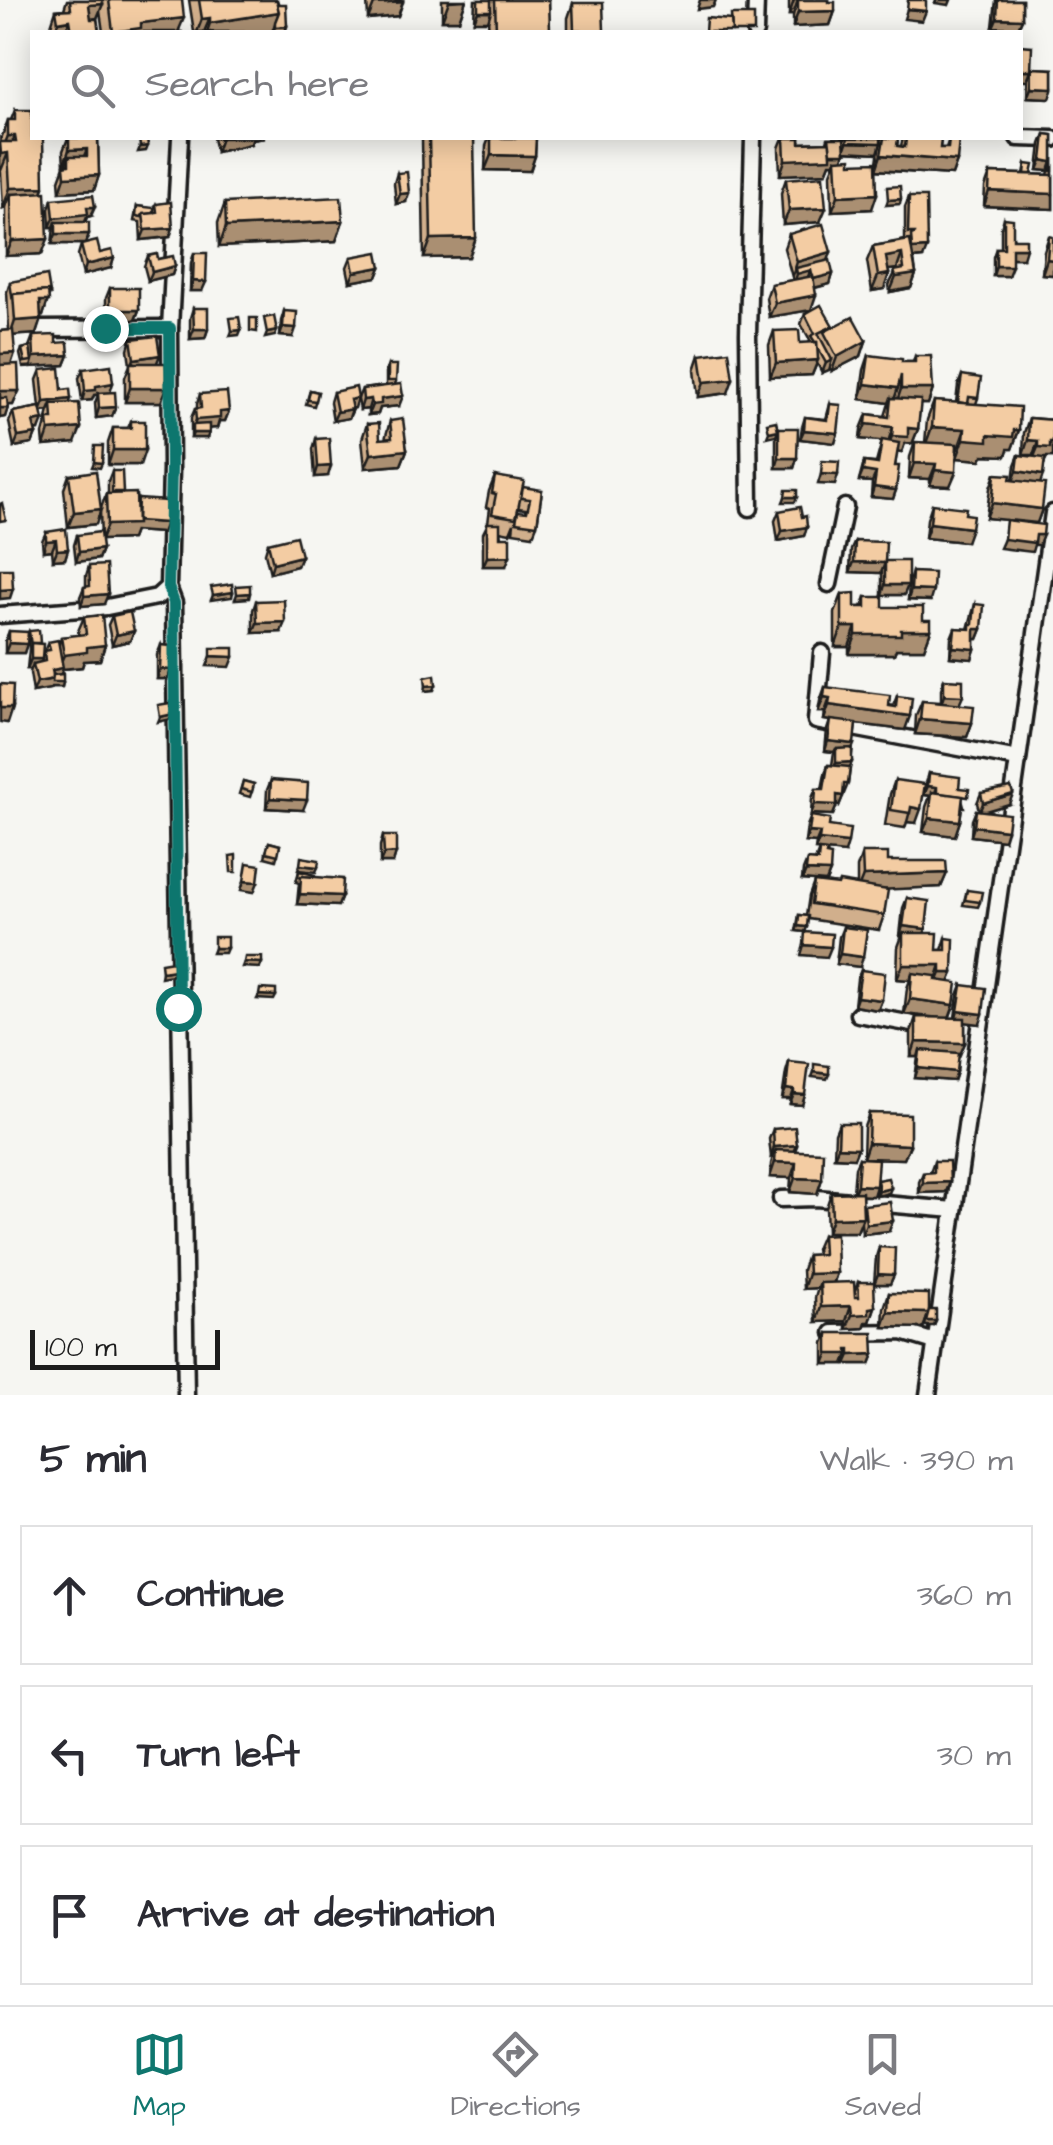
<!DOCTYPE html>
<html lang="en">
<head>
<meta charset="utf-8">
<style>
	body { margin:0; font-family:"Architects Daughter",sans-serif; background:#f2f2f3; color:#2b2b33 }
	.scale { position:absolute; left:30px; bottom:25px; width:190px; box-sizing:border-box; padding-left:10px; border:5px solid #1c1c1c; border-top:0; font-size:28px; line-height:35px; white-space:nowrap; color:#1c1c1c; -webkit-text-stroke:8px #f6f6f2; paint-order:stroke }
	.stop { position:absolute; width:30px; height:30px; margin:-22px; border:8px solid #0f766e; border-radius:50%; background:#fff }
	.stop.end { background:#0f766e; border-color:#fff; box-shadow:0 2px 10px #0008 }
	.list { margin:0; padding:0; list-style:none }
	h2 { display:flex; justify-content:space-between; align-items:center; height:130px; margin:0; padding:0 40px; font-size:42px }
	h2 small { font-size:32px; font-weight:400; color:#7c7c81 }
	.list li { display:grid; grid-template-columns:65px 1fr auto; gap:30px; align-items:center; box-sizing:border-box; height:140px; margin:0 20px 20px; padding:0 20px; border:2px solid #e1e1e2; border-radius:0px }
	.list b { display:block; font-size:38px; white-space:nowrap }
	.list em { font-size:32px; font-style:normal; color:#7c7c81 }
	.icon { flex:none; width:55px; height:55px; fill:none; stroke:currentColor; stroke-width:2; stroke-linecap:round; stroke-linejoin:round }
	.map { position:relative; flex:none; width:1053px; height:1395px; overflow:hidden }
	.search { position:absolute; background:#fff; box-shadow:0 5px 25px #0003; left:30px; right:30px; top:30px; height:110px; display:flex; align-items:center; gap:25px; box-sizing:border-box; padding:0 35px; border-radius:0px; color:#7c7c81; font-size:38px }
	.sheet { height:610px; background:#fff }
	nav { display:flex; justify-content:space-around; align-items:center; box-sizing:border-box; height:140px; border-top:2px solid #e1e1e2; background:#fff; font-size:28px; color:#7c7c81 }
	nav a { display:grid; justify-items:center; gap:5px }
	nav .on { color:#0f766e }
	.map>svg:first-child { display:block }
</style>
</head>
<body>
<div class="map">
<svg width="1053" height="1395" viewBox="0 0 1053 1395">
	<rect width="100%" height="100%" fill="#f6f6f2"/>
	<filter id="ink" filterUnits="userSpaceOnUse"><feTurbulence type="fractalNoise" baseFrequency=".01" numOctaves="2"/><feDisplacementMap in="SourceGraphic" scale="20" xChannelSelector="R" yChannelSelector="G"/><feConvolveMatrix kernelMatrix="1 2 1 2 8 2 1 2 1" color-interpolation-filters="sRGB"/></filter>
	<g filter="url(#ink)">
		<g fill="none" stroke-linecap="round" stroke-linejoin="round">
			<g stroke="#1c1c1c" stroke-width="21">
				<g id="minor">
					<polyline points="755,32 756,0"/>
					<polyline points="1018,138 1053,139"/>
					<polyline points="41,329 170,328"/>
					<polyline points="750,508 748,334 753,138"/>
					<polyline points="829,584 845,507"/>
					<polyline points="168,587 174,603 186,1395"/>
					<polyline points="0,615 107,607 157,597 168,587 171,469 170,328 180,138"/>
					<polyline points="822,653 816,721 1018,759"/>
					<polyline points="858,1014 929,1027"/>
					<polyline points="781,1199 816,1198 954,1210"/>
					<polyline points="833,1333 902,1332 935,1342"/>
					<polyline points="928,1395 1053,513"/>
				</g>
			</g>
			<use href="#minor" stroke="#f6f6f2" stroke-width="14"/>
		</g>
		<g fill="#d1af8c" stroke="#1c1c1c" stroke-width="2.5" fill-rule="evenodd">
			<polygon points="67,0 182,0 179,32 183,32 103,32 100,11 97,18 99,32 52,32 51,25 56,10 64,9"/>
			<polygon points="189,0 277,0 287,26 285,32 194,32"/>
			<polygon points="367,0 403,0 398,16 368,19"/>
			<polygon points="442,0 466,0 459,20 442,20"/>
			<polygon points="475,0 549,0 549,32 489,32 488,20 474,21"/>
			<polygon points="789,0 829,0 829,2 835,11 830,25 793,27 793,15 789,15"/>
			<polygon points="996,0 1022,0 1022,19 1018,28 993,27"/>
			<polygon points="573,3 604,32 568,32 568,18"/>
			<polygon points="1032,68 1053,69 1053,90 1050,98 1027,97 1028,78"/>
			<polygon points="15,110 44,187 42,193 42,254 6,256 6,207 3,208 1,173 0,173 0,138 1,139 8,120 11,120"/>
			<polygon points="1045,134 1053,135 1053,209 984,206 985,187 990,173 1024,174 1026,164 1032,174 1048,175 1049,171 1038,170 1041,144"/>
			<polygon points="68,138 98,138 99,175 94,190 60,192 59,180 64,166 66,164 64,164 63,151"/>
			<polygon points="213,138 265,138 252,140 251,144 216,152"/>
			<polygon points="422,138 474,138 469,257 424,258"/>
			<polygon points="489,138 536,138 535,156 530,171 485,170 486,146"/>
			<polygon points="783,138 800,138 800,143 827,142 828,138 898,138 897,146 901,146 903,138 941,138 940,148 946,148 949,139 957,161 952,175 876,170 879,148 878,153 845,151 843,158 851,163 872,209 832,211 831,173 835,163 830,163 826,173 780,175 779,148"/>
			<polygon points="397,173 406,202 396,204 394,183"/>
			<polygon points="786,179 820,222 783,225 781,193"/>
			<polygon points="909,197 923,258 914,259 916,274 911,288 890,292 889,285 897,269 888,270 889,274 884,289 872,291 867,261 873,246 905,240 905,207"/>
			<polygon points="52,199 91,216 87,217 85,222 85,244 100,253 114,258 111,268 83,275 78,255 81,245 84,244 52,244 54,227 50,227 49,209"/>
			<polygon points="225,203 343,221 336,241 219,247 218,223"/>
			<polygon points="156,204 170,237 141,240 140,222 134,221 137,206 154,209"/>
			<polygon points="1004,218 1023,258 1012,258 1008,276 993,276 993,257 996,248 1001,248 1001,228"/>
			<polygon points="789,234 828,260 833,274 830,284 815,288 811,310 769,317 766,298 771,284 793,280 793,276 792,277 784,248"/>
			<polygon points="1049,236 1053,275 1042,274 1044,251"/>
			<polygon points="194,253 202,291 190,291 191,263"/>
			<polygon points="148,256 175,266 172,275 148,281 144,266"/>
			<polygon points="351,257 381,267 377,277 350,282 347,267"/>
			<polygon points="10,282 50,293 43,316 41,316 36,334 13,335 11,364 19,391 13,405 8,405 5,417 0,418 0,331 9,330 7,292"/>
			<polygon points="110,288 139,310 135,320 106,320 106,298"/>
			<polygon points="193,308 208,329 205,338 190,339 190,318"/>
			<polygon points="284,311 293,337 280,336 281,321"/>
			<polygon points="805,314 833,326 832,328 866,341 861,356 832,371 830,368 822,373 817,363 812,375 770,377 769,345 774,331 800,343 809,343 810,340 801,324"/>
			<polygon points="33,336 56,343 69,355 65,365 23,367 20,354 22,349 29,347"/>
			<polygon points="131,339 157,363 161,402 125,402 125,377 130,365 128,349"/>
			<polygon points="700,355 728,393 698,397 695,370"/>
			<polygon points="869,355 902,362 913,362 915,356 933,389 928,404 920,404 918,429 912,444 905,443 902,452 897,451 895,466 896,490 893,499 871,497 872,482 859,481 864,462 876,463 882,441 860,439 861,429 867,414 885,416 889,403 860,399 864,370"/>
			<polygon points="388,365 396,381 395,384 399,406 380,408 378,414 368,415 368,409 360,410 358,399 349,418 333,421 330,402 333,392 358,398 362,389 386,386 386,370"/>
			<polygon points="83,369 110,392 112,416 96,418 95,403 98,395 94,395 92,400 82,401 79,378"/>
			<polygon points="41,370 62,390 70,403 75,443 44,446 43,434 49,411 41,412 39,430 35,430 36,434 32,444 14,447 9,422 13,412 40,407 37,380"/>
			<polygon points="962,375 978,398 976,404 1019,430 1012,449 1008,449 1006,456 983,455 981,460 957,458 950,486 930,485 930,479 909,478 910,457 915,442 925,443 927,420 934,401 956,403 958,385"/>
			<polygon points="310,390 318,392 314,406 306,404"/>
			<polygon points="200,394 229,411 225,421 219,421 217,428 209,428 207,438 191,438 191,418 195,409 197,408 197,404"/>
			<polygon points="830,404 838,433 835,443 800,439 802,427 805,417 826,419"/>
			<polygon points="1029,418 1053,420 1053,457 1047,457 1045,461 1040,484 1042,509 1037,523 986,518 990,488 995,474 1013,481 1015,465 1019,455 1033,457 1033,455 1023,455 1024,433"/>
			<polygon points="131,421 140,465 108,465 108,443 113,428 128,428"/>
			<polygon points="390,421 407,450 401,465 365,468 362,439 367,424 380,439 385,439"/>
			<polygon points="779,428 797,458 794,468 776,468 776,438"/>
			<polygon points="316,439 328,476 315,477 313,449"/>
			<polygon points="112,471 122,493 136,505 138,499 162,533 134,531 131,539 101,540 100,510 96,524 68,527 64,489 69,475 101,508 106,494 108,494 108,481"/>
			<path d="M495 476 522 491 542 490 537 525 533 535 513 532 514 523 510 533 500 531 506 566H483V533L488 523 490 508 486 507 489 491ZM518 508 526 509V512L517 514Z"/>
			<polygon points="932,504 965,514 966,542 925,538 927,519"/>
			<polygon points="779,511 807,527 804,536 778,541 775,521"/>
			<polygon points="46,532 68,549 65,559 53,560 52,550 43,551 42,541"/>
			<polygon points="77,535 102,549 98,559 76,562 74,545"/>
			<polygon points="855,541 885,563 904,595 882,595 882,571 881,573 850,572 851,550"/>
			<polygon points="268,543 301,556 297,566 270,573 265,553"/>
			<polygon points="89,566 104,604 81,606 80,597 84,587 86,587 86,576"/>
			<polygon points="912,572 930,601 908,600 909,582"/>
			<polygon points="842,594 855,607 862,607 866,597 883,607 923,620 931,630 924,649 896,649 894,654 849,654 849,647 835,647 835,613"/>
			<polygon points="256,601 281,632 253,633 253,610"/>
			<polygon points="975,604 982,629 978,639 975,639 975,649 972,659 950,657 951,638 955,628 968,629"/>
			<polygon points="112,616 134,631 130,641 112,645 108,625"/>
			<polygon points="84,617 105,645 100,660 84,661 82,667 63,669 61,675 63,682 62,687 51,687 50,689 33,692 30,673 31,669 27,669 29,649 28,638 24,653 5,653 5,641 9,631 28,635 29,631 43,654 48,642 59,645 61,637 79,635 78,631"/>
			<polygon points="161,645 168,679 157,679 157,655"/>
			<polygon points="944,679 972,723 967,737 915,734 916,715 922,701 941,702 941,689"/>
			<polygon points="825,687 893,706 897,696 905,730 856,724 848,784 839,806 837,805 833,815 811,814 812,798 816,789 822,789 825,774 828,765 832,765 834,752 825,751 827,730 830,721 824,720 825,712 818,712 820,701"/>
			<polygon points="929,773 959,788 964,807 962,807 960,821 955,836 923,832 926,807 930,796 924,795 926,783"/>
			<polygon points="271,780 303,810 266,808 267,790"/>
			<polygon points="895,780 916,823 907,822 905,828 885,825 890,794"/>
			<polygon points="243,781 254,784 250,797 239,794"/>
			<polygon points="981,793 1009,804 986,811 1004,840 971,836 972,820 976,810 979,810 977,803"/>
			<polygon points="811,816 829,826 845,853 827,851 830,872 826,882 802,880 803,870 807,860 815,861 819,850 821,850 815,850 816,843 805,842 807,826"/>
			<polygon points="383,836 396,853 393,863 380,863 380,846"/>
			<polygon points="269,842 280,845 276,860 265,857"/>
			<polygon points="862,853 888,861 947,873 941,887 886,889 884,915 879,930 808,919 805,932 796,931 799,915 806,916 809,896 814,882 838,885 857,885 857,868"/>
			<polygon points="299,871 315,877 342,896 338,906 297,904 299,883 296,882"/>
			<polygon points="967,890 980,902 978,907 963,905"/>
			<polygon points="907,898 926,929 924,933 937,950 942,950 946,938 953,973 949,982 954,1005 949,1018 955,1018 958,995 962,985 980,1024 965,1022 965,1043 958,1057 957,1072 954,1081 915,1078 918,1057 911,1057 911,1032 916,1017 934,1017 904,1014 907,988 910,980 897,979 898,947 902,936 900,936 903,908"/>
			<polygon points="843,927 860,967 836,964 839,937"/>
			<polygon points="861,970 882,1000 878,1010 854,1006 857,979"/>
			<polygon points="789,1062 805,1095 802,1105 790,1104 791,1099 782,1099 786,1072"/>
			<polygon points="869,1113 910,1145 904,1159 863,1158 864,1127"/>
			<polygon points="839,1123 858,1148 854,1158 834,1157 835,1133"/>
			<polygon points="773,1129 797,1145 795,1151 822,1179 817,1194 790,1192 791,1178 770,1177 771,1164 773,1156 771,1157 769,1139"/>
			<polygon points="859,1158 889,1193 877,1196 876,1188 873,1196 862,1196 862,1208 864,1205 889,1231 862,1234 861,1222 857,1232 827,1232 826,1208 831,1193 853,1193 855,1167"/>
			<polygon points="934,1161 946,1192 919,1193 919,1182 923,1173 930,1172"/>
			<polygon points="822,1235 837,1273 834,1282 854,1293 858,1282 875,1307 870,1322 866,1322 864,1328 846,1329 846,1321 816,1322 815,1298 818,1288 803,1289 802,1270 807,1255 817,1255 816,1249"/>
			<polygon points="879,1247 894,1275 890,1284 874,1284 876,1257"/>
			<polygon points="889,1293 929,1310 936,1321 934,1326 925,1324 923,1328 883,1327 884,1308"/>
			<polygon points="828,1333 874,1354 870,1364 846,1364 846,1359 844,1364 824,1364 824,1343"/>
		</g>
		<g fill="#aa8f72" stroke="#1c1c1c" stroke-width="2.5">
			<polygon points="466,0 459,20 442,20 449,1"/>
			<polygon points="700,0 716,0 713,7 697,9"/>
			<polygon points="794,0 798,0 793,15 789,15"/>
			<polygon points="936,0 951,0 949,5 935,3"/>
			<polygon points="403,2 398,16 368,19 374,4"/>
			<polygon points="103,4 97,18 84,20 89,5"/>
			<polygon points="907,9 926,11 922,21 904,19"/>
			<polygon points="478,11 491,11 488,21 474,21"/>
			<polygon points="835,11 830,25 793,27 798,12"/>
			<polygon points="279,12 272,32 207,32 210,23"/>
			<polygon points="184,18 178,32 113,32 141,23"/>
			<polygon points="210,18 204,32 197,32 202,19"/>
			<polygon points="997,18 1022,19 1018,28 993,27"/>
			<polygon points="70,20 66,32 54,32 58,22"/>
			<polygon points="287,26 285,32 273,32 275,27"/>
			<polygon points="550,30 549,32 496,32 496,31"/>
			<polygon points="1020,70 1031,70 1027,80 1020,80"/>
			<polygon points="1031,87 1053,88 1053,90 1050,98 1027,97"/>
			<polygon points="8,136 15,136 0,173 0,155"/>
			<polygon points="221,138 265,138 252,140 251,144 216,152"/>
			<polygon points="847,142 881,143 878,153 844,151"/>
			<polygon points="148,146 146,151 138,152 140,147"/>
			<polygon points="87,149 81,163 69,156 66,164 64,164 69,150"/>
			<polygon points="830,153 845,153 841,162 836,159 835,163 830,163 826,173 780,175 785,160"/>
			<polygon points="491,155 535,156 530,171 485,170"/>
			<polygon points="881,155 957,161 952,175 876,170"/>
			<polygon points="1042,160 1052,162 1049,171 1038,170"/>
			<polygon points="99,175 94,190 60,192 65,177"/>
			<polygon points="44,187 37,206 11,194 6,207 3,208 10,188"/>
			<polygon points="989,191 1053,194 1053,209 984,206"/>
			<polygon points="409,193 406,202 396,204 400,194"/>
			<polygon points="877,194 872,209 832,211 838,196"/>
			<polygon points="901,199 900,204 886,205 888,200"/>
			<polygon points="87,207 95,207 91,216 87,217 84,224 56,222 54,227 50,227 54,218"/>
			<polygon points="826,208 820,222 783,225 789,210"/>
			<polygon points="343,221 336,241 219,247 226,227"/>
			<polygon points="173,228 170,237 141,240 145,230"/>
			<polygon points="56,234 89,234 85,244 52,244"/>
			<polygon points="476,238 469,257 424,258 431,239"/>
			<polygon points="48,239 42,254 6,256 12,241"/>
			<polygon points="927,248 923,258 909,259 912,249"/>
			<polygon points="1012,248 1026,248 1023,258 1008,258"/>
			<polygon points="831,252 826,267 810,271 807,280 794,284 797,274 796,268 792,277 797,262"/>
			<polygon points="902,254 897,269 881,271 886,257"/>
			<polygon points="114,258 111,268 83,275 86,265"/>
			<polygon points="1047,259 1053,260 1053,275 1042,274"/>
			<polygon points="175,266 172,275 148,281 152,272"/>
			<polygon points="996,266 1012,266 1008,276 993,276"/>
			<polygon points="381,267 377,277 350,282 354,272"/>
			<polygon points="833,274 830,284 809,289 813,279"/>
			<polygon points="889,274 884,289 872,291 878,276"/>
			<polygon points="916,274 911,288 890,292 896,277"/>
			<polygon points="193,281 206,282 202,291 190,291"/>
			<polygon points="50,293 43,316 34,316 39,304"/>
			<polygon points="816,295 811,310 769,317 775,303"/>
			<polygon points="110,310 139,310 135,320 106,320"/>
			<polygon points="41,319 36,334 10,336 15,321"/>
			<polygon points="283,327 296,328 293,337 280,336"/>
			<polygon points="194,329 208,329 205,338 190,339"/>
			<polygon points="241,330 239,335 230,336 232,331"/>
			<polygon points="277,331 275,336 265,338 267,333"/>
			<polygon points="866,341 861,356 832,371 837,357"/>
			<polygon points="15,353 10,368 0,369 0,354"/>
			<polygon points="69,355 65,365 31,367 34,357"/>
			<polygon points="160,355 156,365 130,368 134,359"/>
			<polygon points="818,360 812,375 770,377 776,363"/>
			<polygon points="832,360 829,370 822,373 826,363"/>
			<polygon points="733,379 728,393 698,397 704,382"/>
			<polygon points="113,383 110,393 94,395 92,400 82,401 85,391 96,386"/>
			<polygon points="865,384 898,388 893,403 891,398 889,403 860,399"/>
			<polygon points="130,388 167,388 161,402 125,402"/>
			<polygon points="901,389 933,389 928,404 896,404"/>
			<polygon points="0,391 19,391 13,405 0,405"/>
			<polygon points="403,396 399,406 380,408 378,414 368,415 372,405 381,399"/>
			<polygon points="358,398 355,408 347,409 350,400"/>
			<polygon points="71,399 68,409 52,404 49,411 40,412 44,402"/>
			<polygon points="371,399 368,409 360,410 363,400"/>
			<polygon points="116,407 112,416 96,418 99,408"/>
			<polygon points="0,408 8,408 5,417 0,418"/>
			<polygon points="352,409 349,418 333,421 337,412"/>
			<polygon points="229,411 225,421 219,421 217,428 192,430 196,420 220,412"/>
			<polygon points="43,420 39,430 30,431 33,422"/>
			<polygon points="866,424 893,427 888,442 860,439"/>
			<polygon points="932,427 965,429 958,449 925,446"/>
			<polygon points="81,428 75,443 44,446 49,431"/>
			<polygon points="908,428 918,429 912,444 905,443 902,452 887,450 892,436"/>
			<polygon points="778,430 776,435 767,437 769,432"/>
			<polygon points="804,430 838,433 835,443 800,439"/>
			<polygon points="1014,430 1019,430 1012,449 1008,449 1006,456 983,455 981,460 957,458 964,439"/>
			<polygon points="193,433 209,433 207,438 191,438"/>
			<polygon points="36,434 32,444 14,447 18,437"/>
			<polygon points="1028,440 1038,441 1033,455 1023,455"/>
			<polygon points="1050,442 1053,442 1053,457 1047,457 1044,463 1032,462 1038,447"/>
			<polygon points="113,450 145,450 140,465 108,465"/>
			<polygon points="407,450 401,465 365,468 371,454"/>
			<polygon points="779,458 797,458 794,468 776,468"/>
			<polygon points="94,462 102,463 100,468 92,467"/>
			<polygon points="914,463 936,464 930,479 909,478"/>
			<polygon points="331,466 328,476 315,477 318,467"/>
			<polygon points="935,470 956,472 950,486 930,485"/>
			<polygon points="863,471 876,473 872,482 859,481"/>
			<polygon points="1017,471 1043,475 1040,484 1013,481"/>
			<polygon points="821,474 838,475 835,485 818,484"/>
			<polygon points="874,487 896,490 893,499 871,497"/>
			<polygon points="785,497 797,497 795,502 783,502"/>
			<polygon points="992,503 1042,509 1037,523 986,518"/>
			<polygon points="101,509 96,524 68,527 74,512"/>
			<polygon points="137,521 166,523 162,533 134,531 131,539 101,540 107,525"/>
			<polygon points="930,523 971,528 966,542 925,538"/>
			<polygon points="807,527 804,536 778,541 782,531"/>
			<polygon points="1036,535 1043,535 1039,545 1034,545 1032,552 1000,548 1004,539"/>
			<polygon points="56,540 52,550 43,551 46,541"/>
			<polygon points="68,549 65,559 53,560 57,550"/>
			<polygon points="102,549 98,559 76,562 79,552"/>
			<polygon points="301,556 297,566 270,573 273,563"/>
			<polygon points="510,556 506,566 483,566 487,557"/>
			<polygon points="854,562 885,563 881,573 850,572"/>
			<polygon points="885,585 908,585 904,595 882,595"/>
			<polygon points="13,589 10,598 0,599 0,590"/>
			<polygon points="911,590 933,591 930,601 908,600"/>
			<polygon points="233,592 232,597 211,600 213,595"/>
			<polygon points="250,593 249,598 235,599 237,594"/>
			<polygon points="108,594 104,604 81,606 84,596"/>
			<polygon points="285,622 281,632 253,633 257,623"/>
			<polygon points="842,627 856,627 849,647 835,647"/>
			<polygon points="975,629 982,629 978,639 971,639"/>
			<polygon points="901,630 931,630 924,649 896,649 894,654 849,654 856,635"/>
			<polygon points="134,631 130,641 112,645 116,635"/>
			<polygon points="9,643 27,644 24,653 5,653"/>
			<polygon points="105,645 100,660 84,661 82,667 63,669 59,678 51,675 52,670 58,669 64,655 87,647"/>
			<polygon points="953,647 975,649 972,659 950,657"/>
			<polygon points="211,656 234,657 230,667 207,666"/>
			<polygon points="31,659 42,659 39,669 33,664 31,669 27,669"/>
			<polygon points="160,669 171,670 168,679 157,679"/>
			<polygon points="54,679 63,682 62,687 51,687 50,689 33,692 37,682"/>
			<polygon points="436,685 434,690 425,691 426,686"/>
			<polygon points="944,695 963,696 959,705 941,705"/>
			<polygon points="824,697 830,698 825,712 818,712"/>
			<polygon points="829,705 910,716 905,730 824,720"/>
			<polygon points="0,708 12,708 7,723 0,722"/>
			<polygon points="173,714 171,719 158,722 160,717"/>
			<polygon points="920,719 972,723 967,737 915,734"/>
			<polygon points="828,741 854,744 850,754 836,749 834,752 825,751"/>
			<polygon points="852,762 848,772 832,772 836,763"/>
			<polygon points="928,786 937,787 934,796 924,795"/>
			<polygon points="1013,794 1009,804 979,813 983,803"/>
			<polygon points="837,795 843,796 839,806 837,805 833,815 811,814 815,804"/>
			<polygon points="270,798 307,800 303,810 266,808"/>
			<polygon points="911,807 921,809 916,823 907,822"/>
			<polygon points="929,818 960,821 955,836 923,832"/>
			<polygon points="974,826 1007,830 1004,840 971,836"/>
			<polygon points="809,832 820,833 816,843 805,842"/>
			<polygon points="819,840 848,843 845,853 815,850"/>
			<polygon points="396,853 393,863 380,863 384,854"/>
			<polygon points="300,865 318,867 316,872 298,870"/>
			<polygon points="806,871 830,872 826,882 802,880"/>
			<polygon points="947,873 941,887 857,891 863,876"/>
			<polygon points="244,881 258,882 254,892 241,890"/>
			<polygon points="300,894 342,896 338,906 297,904"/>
			<polygon points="798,926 807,927 805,932 796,931"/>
			<polygon points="903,926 926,929 922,939 903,933 902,936 900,936"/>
			<polygon points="804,945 831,947 827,957 801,955"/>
			<polygon points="214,948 227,948 225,953 212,953"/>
			<polygon points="840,954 863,957 860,967 836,964"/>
			<polygon points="244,962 262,963 260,968 242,967"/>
			<polygon points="903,965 941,965 936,980 912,973 910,980 897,979"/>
			<polygon points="174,970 172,975 161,977 162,972"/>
			<polygon points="941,973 953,973 947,988 935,988"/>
			<polygon points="259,995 276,996 274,1000 257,999"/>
			<polygon points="857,997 882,1000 878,1010 854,1006"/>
			<polygon points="910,999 954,1005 949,1019 904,1014"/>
			<polygon points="958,1011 983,1014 980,1024 955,1021"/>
			<polygon points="916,1042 965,1043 959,1057 919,1057 920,1050 918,1057 911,1057"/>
			<polygon points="918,1068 957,1072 954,1081 915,1078"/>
			<polygon points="814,1072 829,1074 827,1079 812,1077"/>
			<polygon points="786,1089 794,1090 791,1099 782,1099"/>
			<polygon points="794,1094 805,1095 802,1105 790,1104"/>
			<polygon points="868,1143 910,1145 904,1159 863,1158"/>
			<polygon points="797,1145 793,1155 776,1150 773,1156 771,1157 774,1147"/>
			<polygon points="838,1147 858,1148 854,1158 834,1157"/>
			<polygon points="775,1162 796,1163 791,1178 770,1177"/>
			<polygon points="795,1178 822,1179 817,1194 790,1192"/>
			<polygon points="950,1182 946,1192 919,1193 923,1183"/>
			<polygon points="857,1185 876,1186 873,1196 853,1195"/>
			<polygon points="891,1188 889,1193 877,1196 879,1191"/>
			<polygon points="863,1217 857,1232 827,1232 832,1218"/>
			<polygon points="893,1221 889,1231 862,1234 866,1224"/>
			<polygon points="837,1273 832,1287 820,1283 818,1288 803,1289 808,1274"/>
			<polygon points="878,1274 894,1275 890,1284 874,1284"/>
			<polygon points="851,1306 846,1321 816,1322 821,1307"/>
			<polygon points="875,1307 870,1322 866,1322 864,1328 846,1329 852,1315 869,1308"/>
			<polygon points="888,1312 929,1313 923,1328 883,1327"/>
			<polygon points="926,1321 936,1321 934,1326 925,1326"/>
			<polygon points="850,1349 844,1364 824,1364 828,1354"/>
			<polygon points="874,1354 870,1364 846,1364 850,1355"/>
		</g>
		<g fill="#f3cca3" stroke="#1c1c1c" stroke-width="2.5">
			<polygon points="70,0 102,0 103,4 89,5 91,19 97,19 99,32 72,32 70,20 58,22 56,10 71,9"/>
			<polygon points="109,0 182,0 184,18 141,23 141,28 113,32"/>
			<polygon points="199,0 277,0 279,12 210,23 210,18 202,19"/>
			<polygon points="374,0 403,0 403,2 374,4"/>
			<rect x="478" y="0" width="13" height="11"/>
			<polygon points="495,0 549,0 550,30 496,31"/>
			<polygon points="798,0 829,0 829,2 835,2 835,11 798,12"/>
			<polygon points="908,0 926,0 926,11 907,9"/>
			<polygon points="998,0 1022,0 1022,19 997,18"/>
			<polygon points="573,3 603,3 604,31 581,32 581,30 574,30"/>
			<polygon points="277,4 286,4 287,26 275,27 275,22 279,12"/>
			<polygon points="731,15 754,15 754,32 732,32"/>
			<polygon points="706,18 731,20 732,32 705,32"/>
			<polygon points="1020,45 1032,46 1031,70 1020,70"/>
			<polygon points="1032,68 1053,69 1053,88 1031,87"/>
			<polygon points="15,110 32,110 32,138 43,138 44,187 10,188 8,153 1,154 0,142 16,142 15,136 8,136 8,120 15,120"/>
			<polygon points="1045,134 1053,135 1053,171 1051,171 1052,162 1042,160"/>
			<polygon points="69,138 98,138 99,175 65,177 64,166 69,165 69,156 87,156 87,149 69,150"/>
			<polygon points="139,138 147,138 148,146 140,147"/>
			<polygon points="429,138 474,138 476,238 431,239"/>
			<polygon points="491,138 536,138 535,156 491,155"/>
			<polygon points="784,138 800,138 800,143 831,142 831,158 785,160"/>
			<polygon points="829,138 844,138 845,153 831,153"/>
			<polygon points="848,138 881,138 881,143 847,142"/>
			<polygon points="884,138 898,138 897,146 905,147 906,138 941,138 940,148 948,148 949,139 959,139 957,161 881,155"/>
			<polygon points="851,158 851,163 876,162 877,194 838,196 836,159"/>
			<polygon points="1026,164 1034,165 1032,174 1025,174"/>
			<polygon points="407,172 409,193 400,194 397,173"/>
			<polygon points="990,173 1053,175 1053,194 989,191"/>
			<polygon points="823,176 826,208 789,210 786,179"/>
			<polygon points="900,186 901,199 888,200 887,187"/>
			<polygon points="46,192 48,239 12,241 11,194"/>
			<polygon points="93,195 95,207 87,207 88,214 54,218 52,199"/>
			<polygon points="341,197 343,221 226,227 225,203"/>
			<polygon points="909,197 926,197 927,248 912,249 911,235 916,233 908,233"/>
			<polygon points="171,202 173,228 145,230 143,214 157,212 156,204"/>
			<polygon points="137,206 154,208 154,213 143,214 142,217 136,216"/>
			<polygon points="1004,218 1013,219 1013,239 1026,239 1026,248 1012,248 1012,266 996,266 996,248 1004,248"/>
			<rect x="56" y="222" width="33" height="12"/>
			<polygon points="823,224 831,252 797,262 789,234"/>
			<polygon points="1049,236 1053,237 1053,260 1047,259"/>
			<polygon points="910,240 916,274 896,277 894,271 904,269 902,254 886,257 889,274 878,276 873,246"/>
			<polygon points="97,241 100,253 112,250 114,258 86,265 81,245"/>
			<polygon points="378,252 381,267 354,272 351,257"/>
			<polygon points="194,253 207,253 206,282 193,281"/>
			<polygon points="157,254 158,259 173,256 175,266 152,272 148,256"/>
			<polygon points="830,260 833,274 813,279 811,270 797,274 796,268"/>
			<polygon points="47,275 50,293 48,291 13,294 12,296 10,282"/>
			<polygon points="813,276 816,295 775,303 771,284"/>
			<rect x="110" y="288" width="29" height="22"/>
			<polygon points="48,291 49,301 40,301 41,319 15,321 13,294"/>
			<polygon points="821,305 833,326 818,333 832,360 826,363 817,347 817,342 815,342 811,336 815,334 805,314"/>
			<polygon points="193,308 208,308 208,329 194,329"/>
			<polygon points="284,311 297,312 296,328 283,327"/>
			<polygon points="274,316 277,331 267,333 264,318"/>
			<polygon points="239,317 241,330 232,331 230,318"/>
			<polygon points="853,317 866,341 837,357 824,332"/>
			<polygon points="250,318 257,318 257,332 250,331"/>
			<polygon points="13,330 15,353 0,354 0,331"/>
			<polygon points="799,330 800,343 817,342 818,360 776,363 774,331"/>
			<polygon points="56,335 56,343 68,342 69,355 34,357 33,336"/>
			<polygon points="157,336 160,355 134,359 131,339"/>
			<polygon points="30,347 32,361 25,362 22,349"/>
			<polygon points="729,351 733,379 704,382 700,355"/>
			<polygon points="869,355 902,359 902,362 915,362 915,356 931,356 933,389 901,389 901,375 898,388 865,384"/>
			<polygon points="130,363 166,363 167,388 130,388"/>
			<polygon points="18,364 19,391 0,391 0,365"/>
			<polygon points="111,365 113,383 96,386 96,390 85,391 83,369"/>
			<polygon points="388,365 397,365 396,381 388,381"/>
			<polygon points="60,368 62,390 70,389 71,399 44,402 41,370"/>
			<polygon points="962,375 981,378 978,398 969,397 968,404 958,402"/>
			<polygon points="401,384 403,396 381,399 381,404 372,405 371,399 363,400 362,389"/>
			<polygon points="356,387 358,398 350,400 352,409 337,412 333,392"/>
			<polygon points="310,390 318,392 316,401 308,400"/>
			<polygon points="115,392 116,407 99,408 98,393"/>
			<polygon points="227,392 229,411 220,412 220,418 196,420 195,409 201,408 200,394"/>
			<polygon points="0,398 7,398 8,408 0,408"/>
			<polygon points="891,398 921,400 918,429 908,428 908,437 892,436 893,427 866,424 867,414 889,417"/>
			<polygon points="934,401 1020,407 1019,430 1014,430 1013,437 988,435 988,441 964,439 965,429 932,427"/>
			<polygon points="79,403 81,428 49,431 48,419 53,419 52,404"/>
			<polygon points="830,404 841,405 838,433 804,430 805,417 828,420"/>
			<polygon points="40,407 43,420 33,422 36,434 18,437 13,412"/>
			<polygon points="1029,418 1053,420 1053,442 1050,442 1050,448 1038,447 1038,441 1028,440"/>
			<polygon points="403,419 407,450 371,454 367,424 379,423 380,439 392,438 390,421"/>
			<polygon points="131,421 145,421 145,450 113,450 113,428 131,428"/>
			<polygon points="776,421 778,430 769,432 767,423"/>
			<polygon points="209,424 209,433 193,433 193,425"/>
			<polygon points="779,428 798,428 797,458 779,458"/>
			<polygon points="329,438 331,466 318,467 316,439"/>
			<polygon points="882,440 899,443 895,466 899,466 896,490 874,487 876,473 863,471 864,462 878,464"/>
			<polygon points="915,442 957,444 956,472 935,470 936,464 914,463"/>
			<polygon points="95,446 103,446 102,463 94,462"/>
			<polygon points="1019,455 1045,458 1043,475 1017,471"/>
			<polygon points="822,461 839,462 838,475 821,474"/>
			<polygon points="96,471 101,509 74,512 69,475"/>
			<polygon points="112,471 122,471 123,492 112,492"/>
			<polygon points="995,474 1011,475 1010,480 1045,484 1042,509 992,503"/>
			<polygon points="495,476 524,481 516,518 492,514 496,494 492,493"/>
			<polygon points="523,487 542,490 537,525 516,522 518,511 527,512 530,499 521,498"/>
			<polygon points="786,490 797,490 797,497 785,497"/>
			<polygon points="136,493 137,524 107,525 106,494"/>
			<polygon points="138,499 167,501 166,523 137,521"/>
			<polygon points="2,503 6,520 0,521 0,504"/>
			<polygon points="932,504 966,508 965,514 973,515 971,528 930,523"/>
			<polygon points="800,507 802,517 806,516 807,527 782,531 779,511"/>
			<polygon points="1006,520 1044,525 1043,535 1036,535 1035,543 1004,539"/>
			<polygon points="487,523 500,523 500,537 510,537 510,556 487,557"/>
			<polygon points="66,529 68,549 57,550 56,540 46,541 46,532"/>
			<polygon points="100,532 102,549 79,552 77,535"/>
			<polygon points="296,536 301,556 273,563 268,543"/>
			<polygon points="855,541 886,542 885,563 854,562"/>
			<rect x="885" y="561" width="23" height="24"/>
			<polygon points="106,565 108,594 84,596 84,587 90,586 89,566"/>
			<polygon points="0,569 12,569 13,589 0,590"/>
			<polygon points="912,572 934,573 933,591 911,590"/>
			<polygon points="232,584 233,592 213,595 211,587"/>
			<polygon points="250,585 250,593 237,594 236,586"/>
			<polygon points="855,593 855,607 866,607 866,597 883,597 883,607 923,607 923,620 931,620 931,630 901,630 901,635 856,635 856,627 842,627 842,594"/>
			<polygon points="284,600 285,622 257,623 256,601"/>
			<polygon points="975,604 984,605 982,629 975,629 975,649 953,647 955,628 970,629 970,624 973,624"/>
			<polygon points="130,612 134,631 116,635 112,616"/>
			<polygon points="102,615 105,645 87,647 87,652 64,655 61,637 86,634 84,617"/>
			<polygon points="39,630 40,643 31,643 31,646 29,631"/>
			<polygon points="9,631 28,632 27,644 9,643"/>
			<polygon points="58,640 63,668 52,670 54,679 37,682 33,664 45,661 44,651 50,650 48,642"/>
			<polygon points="31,643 43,644 42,659 31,659"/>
			<polygon points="161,645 171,646 171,670 160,669"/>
			<polygon points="211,648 234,648 234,657 211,656"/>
			<polygon points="63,674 63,682 52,682 53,675"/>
			<polygon points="435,675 436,685 426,686 425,677"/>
			<polygon points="944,679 963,680 963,696 944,695"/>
			<polygon points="0,684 13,685 12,708 0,708"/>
			<polygon points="825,687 890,695 889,706 896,707 897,696 912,698 910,716 829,705 830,698 824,697"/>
			<polygon points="922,701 974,706 972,723 920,719"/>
			<polygon points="170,703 173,714 160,717 158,705"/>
			<polygon points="831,720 856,723 854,744 828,741"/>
			<polygon points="852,748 852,762 836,763 836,749"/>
			<polygon points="828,765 850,767 848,784 844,784 843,796 837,795 837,805 815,804 816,789 824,789"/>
			<polygon points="929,773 960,777 959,788 969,789 968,797 937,793 937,787 928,786"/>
			<polygon points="271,780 308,783 307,800 270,798"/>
			<polygon points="895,780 925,784 921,809 911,807 910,813 891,810"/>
			<polygon points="243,781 254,784 252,792 241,789"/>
			<polygon points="1011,787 1013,794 983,803 981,793"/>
			<polygon points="932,792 963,796 960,821 929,818"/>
			<polygon points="976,810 1009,814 1007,830 974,826"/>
			<polygon points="811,816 830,819 829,826 850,829 848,843 819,840 820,833 809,832"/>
			<polygon points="383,836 396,836 396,853 384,854"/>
			<polygon points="269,842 280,845 278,855 266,852"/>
			<polygon points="819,850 827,851 826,855 831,856 830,872 806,871 807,860 818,861"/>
			<polygon points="862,853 888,853 888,861 946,861 947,873 863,876"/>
			<polygon points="236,855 236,872 231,872 230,856"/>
			<polygon points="301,857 319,860 318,867 300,865"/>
			<polygon points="247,863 260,865 258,882 244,881"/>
			<polygon points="299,871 315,875 315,877 298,877"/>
			<polygon points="301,876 343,879 342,896 300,894"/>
			<polygon points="814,882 838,885 839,882 888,890 884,915 811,904"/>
			<polygon points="967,890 982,892 980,902 965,900"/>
			<polygon points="907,898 929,901 926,929 903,926"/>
			<polygon points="799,915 808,916 807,927 798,926"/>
			<polygon points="843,927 867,930 863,957 840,954"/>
			<polygon points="805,932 832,934 831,947 804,945"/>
			<polygon points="903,933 938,933 937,950 946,950 946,938 954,939 953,973 941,973 941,965 903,965"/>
			<rect x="214" y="937" width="13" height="11"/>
			<polygon points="245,957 262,957 262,963 244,962"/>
			<polygon points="173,961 174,970 162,972 161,963"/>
			<polygon points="861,970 885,973 882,1000 857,997"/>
			<polygon points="912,973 936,976 936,980 957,983 954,1005 910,999"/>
			<polygon points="962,985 986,988 983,1014 958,1011"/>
			<polygon points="260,989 276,990 276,996 259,995"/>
			<polygon points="916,1017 965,1018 965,1043 916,1042"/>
			<polygon points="920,1050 959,1053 957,1072 918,1068"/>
			<polygon points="789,1062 809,1064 805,1095 794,1094 794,1090 786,1089"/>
			<polygon points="814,1064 829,1066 829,1074 814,1072"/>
			<polygon points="869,1113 910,1114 910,1145 868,1143"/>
			<polygon points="839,1123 858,1123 858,1148 838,1147"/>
			<polygon points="795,1127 797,1145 774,1147 773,1129"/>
			<polygon points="776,1150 823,1152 822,1179 795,1178 796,1163 775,1162"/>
			<polygon points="859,1158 878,1159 876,1186 857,1185"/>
			<polygon points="934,1161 949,1161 950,1182 923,1183 923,1173 934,1172"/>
			<polygon points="888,1178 891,1188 879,1191 877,1180"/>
			<polygon points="862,1192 863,1217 832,1218 831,1193"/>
			<polygon points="890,1202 893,1221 866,1224 864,1205"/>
			<polygon points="836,1234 837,1273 808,1274 807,1255 823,1254 822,1235"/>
			<polygon points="879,1247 895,1248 894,1275 878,1274"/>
			<polygon points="854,1282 855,1297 859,1297 858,1282 874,1282 875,1307 869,1308 869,1314 852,1315 851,1306 821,1307 820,1283"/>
			<polygon points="889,1293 929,1294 929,1313 888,1312"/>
			<polygon points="929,1310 936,1310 936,1321 926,1321"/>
			<polygon points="828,1333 873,1333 874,1354 850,1355 850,1349 848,1349 848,1354 828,1354"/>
		</g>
	</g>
	<g fill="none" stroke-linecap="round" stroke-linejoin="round" filter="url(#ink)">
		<polyline stroke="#0f766e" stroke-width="12" points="105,328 170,328 171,469 168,587 174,603 178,1008"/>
	</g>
</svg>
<div class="scale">100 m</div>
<div class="stop" style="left:178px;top:1008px"></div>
<div class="stop end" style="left:105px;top:328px"></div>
<div class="search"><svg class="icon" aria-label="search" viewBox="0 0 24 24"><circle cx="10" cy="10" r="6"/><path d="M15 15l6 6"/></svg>Search here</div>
</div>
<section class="sheet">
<h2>5 min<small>Walk · 390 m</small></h2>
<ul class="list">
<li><svg class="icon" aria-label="ahead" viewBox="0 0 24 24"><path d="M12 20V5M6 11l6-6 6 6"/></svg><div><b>Continue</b></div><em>360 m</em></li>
<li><svg class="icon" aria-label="left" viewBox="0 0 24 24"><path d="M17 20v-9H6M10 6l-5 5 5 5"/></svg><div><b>Turn left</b></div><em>30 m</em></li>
<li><svg class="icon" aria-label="arrive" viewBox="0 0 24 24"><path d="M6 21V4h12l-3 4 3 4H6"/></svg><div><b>Arrive at destination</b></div></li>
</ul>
</section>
<nav>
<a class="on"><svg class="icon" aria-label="map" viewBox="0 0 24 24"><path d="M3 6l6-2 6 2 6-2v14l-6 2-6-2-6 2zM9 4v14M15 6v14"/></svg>Map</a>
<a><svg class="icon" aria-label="directions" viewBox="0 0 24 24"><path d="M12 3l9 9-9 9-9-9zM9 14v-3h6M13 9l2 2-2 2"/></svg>Directions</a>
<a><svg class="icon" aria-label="saved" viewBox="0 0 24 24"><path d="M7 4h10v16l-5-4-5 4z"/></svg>Saved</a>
</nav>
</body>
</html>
